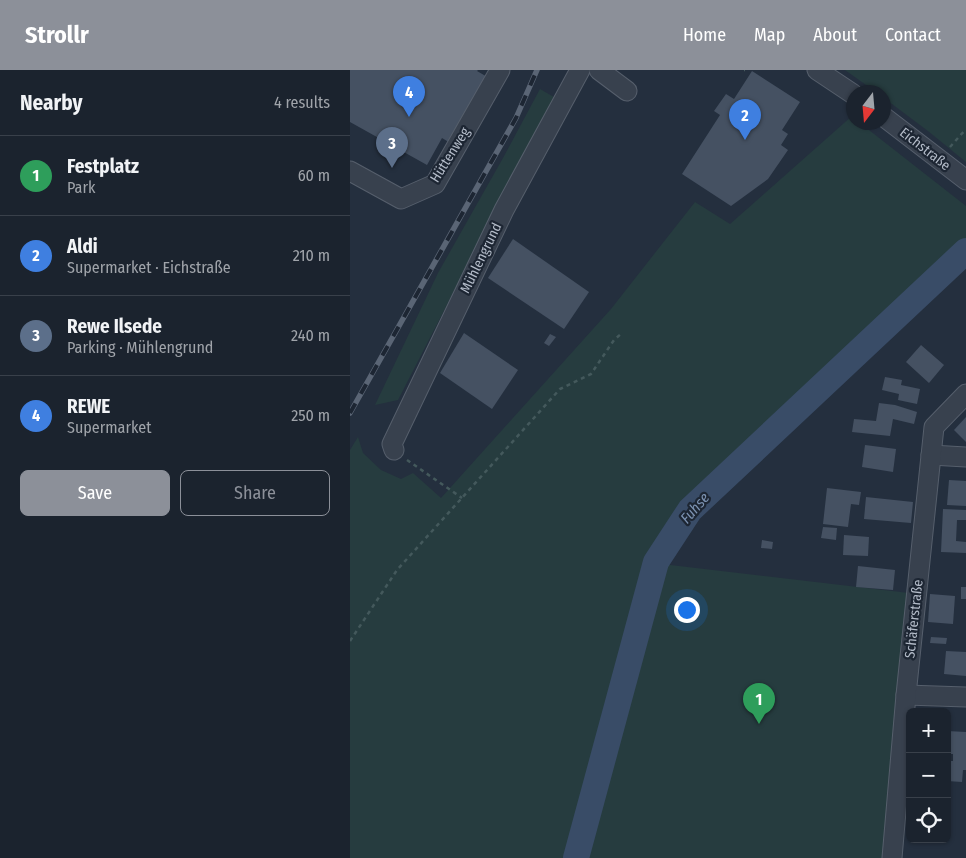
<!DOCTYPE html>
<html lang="en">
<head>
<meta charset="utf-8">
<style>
	body { margin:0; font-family:"Fira Sans Condensed",sans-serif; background:#282f3a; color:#f1f3f6 }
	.controls { position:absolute; right:15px; bottom:15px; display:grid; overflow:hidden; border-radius:8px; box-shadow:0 1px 4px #0004 }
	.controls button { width:45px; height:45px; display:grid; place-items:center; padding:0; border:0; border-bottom:1px solid #39404a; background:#1b232e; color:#f1f3f6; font:25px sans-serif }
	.compass { position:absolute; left:496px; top:15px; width:45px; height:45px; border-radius:50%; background:#1b232e; box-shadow:0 1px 4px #0004; rotate:196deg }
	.you { position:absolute; left:336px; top:539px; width:18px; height:18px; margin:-12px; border:4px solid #fff; border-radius:50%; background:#1a73e8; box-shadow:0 0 0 8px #1a73e833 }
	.badge { display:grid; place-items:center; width:32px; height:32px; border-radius:50%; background:#8c9099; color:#fff; font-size:16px; font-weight:700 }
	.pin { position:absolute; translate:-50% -41px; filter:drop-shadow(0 1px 2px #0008) }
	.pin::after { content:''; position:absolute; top:26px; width:18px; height:15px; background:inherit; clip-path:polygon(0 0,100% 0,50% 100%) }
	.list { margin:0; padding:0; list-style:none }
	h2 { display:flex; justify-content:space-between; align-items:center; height:65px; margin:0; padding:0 20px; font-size:21px }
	h2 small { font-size:16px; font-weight:400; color:#a0a4aa }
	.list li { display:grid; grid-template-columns:32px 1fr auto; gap:15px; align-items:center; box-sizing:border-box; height:80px; padding:0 20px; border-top:1px solid #39404a }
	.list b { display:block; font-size:19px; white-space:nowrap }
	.list p { margin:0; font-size:16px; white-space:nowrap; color:#a0a4aa }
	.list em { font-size:16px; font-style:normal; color:#a0a4aa }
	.actions { display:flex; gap:10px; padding:15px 20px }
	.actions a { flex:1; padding:11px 0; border:1px solid #8c9099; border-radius:8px; text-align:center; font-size:18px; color:#8c9099 }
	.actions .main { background:#8c9099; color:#fff }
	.icon { flex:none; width:28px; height:28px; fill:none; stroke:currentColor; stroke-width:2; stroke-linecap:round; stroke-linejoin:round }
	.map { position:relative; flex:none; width:616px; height:788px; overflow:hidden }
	header { display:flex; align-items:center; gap:30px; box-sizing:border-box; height:70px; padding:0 25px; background:#8c9099; color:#fff }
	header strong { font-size:24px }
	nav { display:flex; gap:28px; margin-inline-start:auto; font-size:18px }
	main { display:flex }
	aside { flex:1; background:#1b232e }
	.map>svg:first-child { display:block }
</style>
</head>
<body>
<header>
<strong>Strollr</strong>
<nav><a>Home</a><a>Map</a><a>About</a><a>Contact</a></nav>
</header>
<main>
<aside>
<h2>Nearby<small>4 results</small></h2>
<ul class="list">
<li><span class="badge" style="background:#2e9e5b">1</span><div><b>Festplatz</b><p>Park</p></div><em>60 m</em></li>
<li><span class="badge" style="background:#3f7fe0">2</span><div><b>Aldi</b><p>Supermarket · Eichstraße</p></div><em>210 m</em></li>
<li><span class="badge" style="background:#5c6f8a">3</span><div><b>Rewe Ilsede</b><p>Parking · Mühlengrund</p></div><em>240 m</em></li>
<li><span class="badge" style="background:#3f7fe0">4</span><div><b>REWE</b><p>Supermarket</p></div><em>250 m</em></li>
</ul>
<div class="actions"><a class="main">Save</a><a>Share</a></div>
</aside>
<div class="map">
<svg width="616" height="788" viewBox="0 0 616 788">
	<rect width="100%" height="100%" fill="#242f3e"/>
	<g fill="#263c3f">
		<polygon points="495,0 616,0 616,92 578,61 534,28 534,22 526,22"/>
		<polygon points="190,19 209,30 120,190 48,330 25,335 88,203 153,88"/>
		<polygon points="502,46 503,52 510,53 616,136 616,186 344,446 312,494 559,523 534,788 0,788 0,380 8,367 13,383 31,400 51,409 63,403 91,428 261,239 345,132 380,154"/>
	</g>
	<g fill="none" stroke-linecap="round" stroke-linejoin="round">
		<polyline stroke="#394c67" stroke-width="26" points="226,788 306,492 340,440 616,181"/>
	</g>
	<g fill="#455162">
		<polygon points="0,0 128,0 127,1 139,8 102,74 92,68 77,95 0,52"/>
		<polygon points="402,1 450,32 432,60 438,64 431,75 438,80 418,109 381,136 332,104 370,45 364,41 376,24 384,29"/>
		<polygon points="163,169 239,222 214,259 138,208"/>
		<polygon points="114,263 168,300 142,339 90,303"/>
		<polygon points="200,264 206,267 199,276 194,273"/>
		<polygon points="571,275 594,295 579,313 556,292"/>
		<polygon points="535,307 552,310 551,315 570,319 567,334 548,330 549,324 532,320"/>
		<polygon points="529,333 545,335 567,342 564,354 543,349 540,366 502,362 504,349 526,351"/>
		<polygon points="616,347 616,372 604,360"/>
		<polygon points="515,375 546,379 543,402 512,397"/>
		<polygon points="599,410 616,411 616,436 597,435"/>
		<polygon points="477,418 511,422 509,435 501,434 498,457 473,454"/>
		<polygon points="516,427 563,432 561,453 514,449"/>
		<polygon points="593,439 616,440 616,450 607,450 606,471 616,472 616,483 591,482"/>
		<polygon points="473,457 487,458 486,470 471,468"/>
		<polygon points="494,465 519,467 518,486 493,485"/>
		<polygon points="412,470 423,472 422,479 411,478"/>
		<polygon points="508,496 545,500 543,520 506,517"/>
		<rect x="611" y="517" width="5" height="12"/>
		<polygon points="580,524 605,526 603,554 578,552"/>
		<polygon points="581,567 597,568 596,574 580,573"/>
		<polygon points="596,581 616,582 616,606 594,604"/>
		<polygon points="597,661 616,662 616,700 613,700 612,712 597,711 597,691 603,691 603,684 597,684"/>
	</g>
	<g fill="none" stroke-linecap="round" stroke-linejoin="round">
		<g stroke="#565f6c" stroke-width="21">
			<g id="minor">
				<polyline points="249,0 277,21"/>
				<polyline points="467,0 503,24"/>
				<polyline points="534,47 616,110"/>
				<polyline points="0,101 51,129 85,114 150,0"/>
				<polyline points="44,380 42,374 154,140 230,0"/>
				<polyline points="581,385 616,387"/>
				<polyline points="556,625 616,627"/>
				<polyline points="542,788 556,625 584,357 616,324"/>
			</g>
		</g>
		<g stroke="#44595c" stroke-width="2.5" stroke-dasharray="4 4" stroke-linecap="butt">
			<polyline points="394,0 395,0"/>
			<polyline points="600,77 616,59"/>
			<polyline points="57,390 112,428"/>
			<polyline points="0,571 47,500 210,319 241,304 264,270 272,263"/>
		</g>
		<use href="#minor" stroke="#38414e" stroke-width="19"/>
		<g stroke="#5a6575" stroke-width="5.5">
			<polyline id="rail" points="0,343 166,48 187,0"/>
		</g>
		<use href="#rail" stroke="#1d2633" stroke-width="4" stroke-dasharray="11" stroke-linecap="butt"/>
	</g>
	<g text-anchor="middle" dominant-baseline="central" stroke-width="4.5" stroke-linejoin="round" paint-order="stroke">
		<g font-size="14" fill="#b4bcc9" stroke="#1d2633">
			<text transform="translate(575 79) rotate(38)">Eichstraße</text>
			<text transform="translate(100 85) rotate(-58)">Hüttenweg</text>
			<text transform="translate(131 188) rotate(-64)">Mühlengrund</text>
			<text transform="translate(564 549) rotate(-84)">Schäferstraße</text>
		</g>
		<g font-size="15" font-style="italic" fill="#7c92b1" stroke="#1d2633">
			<text transform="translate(345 438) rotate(-49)">Fuhse</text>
		</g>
	</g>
</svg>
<div class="controls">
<button>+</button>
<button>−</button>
<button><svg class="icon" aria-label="locate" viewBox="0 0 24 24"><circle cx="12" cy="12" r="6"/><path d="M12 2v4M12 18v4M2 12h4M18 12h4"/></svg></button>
</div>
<svg class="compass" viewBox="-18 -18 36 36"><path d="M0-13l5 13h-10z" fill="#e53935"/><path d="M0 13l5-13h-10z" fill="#a0a4aa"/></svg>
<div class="you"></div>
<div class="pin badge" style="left:409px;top:654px;background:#2e9e5b">1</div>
<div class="pin badge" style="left:395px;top:70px;background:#3f7fe0">2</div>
<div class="pin badge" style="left:42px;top:98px;background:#5c6f8a">3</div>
<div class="pin badge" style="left:59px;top:47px;background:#3f7fe0">4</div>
</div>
</main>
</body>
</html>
